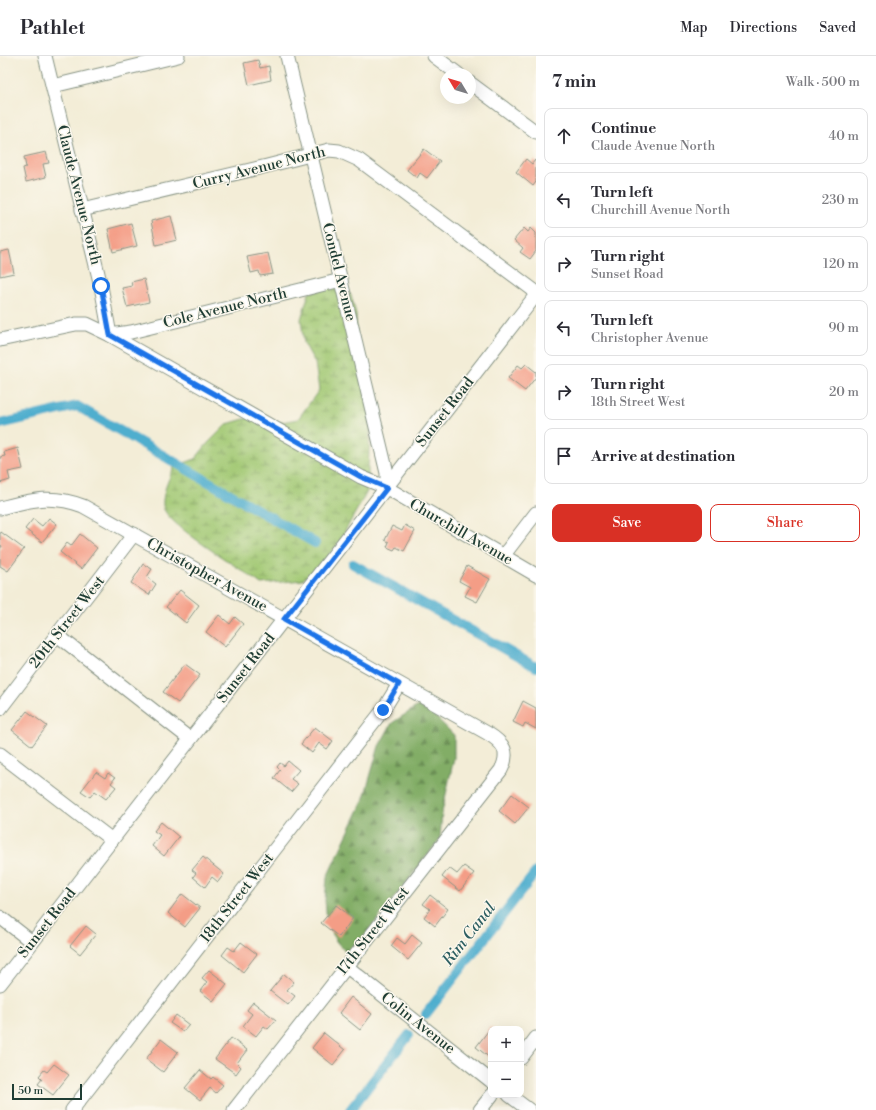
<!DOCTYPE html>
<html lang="en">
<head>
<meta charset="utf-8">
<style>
	body { margin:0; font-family:"Libre Bodoni",serif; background:#f7f7f7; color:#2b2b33 }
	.controls { position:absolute; right:12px; bottom:12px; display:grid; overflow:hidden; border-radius:8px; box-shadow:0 4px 16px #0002 }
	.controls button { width:36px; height:36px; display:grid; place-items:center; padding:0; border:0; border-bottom:1px solid #e1e1e2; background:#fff; color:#2b2b33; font:20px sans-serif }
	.compass { position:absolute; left:440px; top:12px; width:36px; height:36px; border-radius:50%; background:#fff; box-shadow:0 4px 16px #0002; rotate:308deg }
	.scale { position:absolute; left:12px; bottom:10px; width:70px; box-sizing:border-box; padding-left:4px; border:2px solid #1f3d34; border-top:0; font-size:11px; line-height:14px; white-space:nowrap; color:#1f3d34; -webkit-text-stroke:3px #fbf7ec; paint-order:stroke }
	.stop { position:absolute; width:12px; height:12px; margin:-9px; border:3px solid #1a73e8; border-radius:50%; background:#fff }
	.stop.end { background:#1a73e8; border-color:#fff; box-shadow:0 1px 4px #0008 }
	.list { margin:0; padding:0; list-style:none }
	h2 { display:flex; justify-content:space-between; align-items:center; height:52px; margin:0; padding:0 16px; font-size:17px }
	h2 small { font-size:13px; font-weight:400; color:#7c7c81 }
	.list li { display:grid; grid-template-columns:26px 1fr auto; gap:12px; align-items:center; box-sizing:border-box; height:56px; margin:0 8px 8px; padding:0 8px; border:1px solid #e1e1e2; border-radius:8px }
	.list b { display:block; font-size:15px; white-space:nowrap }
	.list p { margin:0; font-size:13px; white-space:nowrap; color:#7c7c81 }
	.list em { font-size:13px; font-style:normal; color:#7c7c81 }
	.actions { display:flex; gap:8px; padding:12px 16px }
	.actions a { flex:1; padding:9px 0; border:1px solid #d93025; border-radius:8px; text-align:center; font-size:14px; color:#d93025 }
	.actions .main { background:#d93025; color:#fff }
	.icon { flex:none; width:22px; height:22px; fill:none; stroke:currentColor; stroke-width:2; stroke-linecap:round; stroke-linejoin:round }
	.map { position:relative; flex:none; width:536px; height:1054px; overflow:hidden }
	header { display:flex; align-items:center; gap:24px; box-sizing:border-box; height:56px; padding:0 20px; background:#fff; border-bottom:1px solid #e1e1e2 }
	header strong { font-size:19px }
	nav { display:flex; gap:22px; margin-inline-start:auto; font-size:14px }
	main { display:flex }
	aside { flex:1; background:#fff }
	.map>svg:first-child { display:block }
</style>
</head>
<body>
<header>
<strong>Pathlet</strong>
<nav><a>Map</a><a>Directions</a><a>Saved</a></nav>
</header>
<main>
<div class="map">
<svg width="536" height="1054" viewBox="0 0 536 1054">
	<defs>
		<pattern id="forest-firs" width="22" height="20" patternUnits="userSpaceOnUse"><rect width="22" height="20" fill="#82ad66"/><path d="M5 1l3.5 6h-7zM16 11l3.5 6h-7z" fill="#6a8e55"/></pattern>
		<pattern id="wetland-marsh" width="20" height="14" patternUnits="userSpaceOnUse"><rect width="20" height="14" fill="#a3c974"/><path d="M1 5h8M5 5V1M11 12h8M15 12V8" fill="none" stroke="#84a460"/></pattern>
	</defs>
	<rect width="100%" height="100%" fill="#fbf7ec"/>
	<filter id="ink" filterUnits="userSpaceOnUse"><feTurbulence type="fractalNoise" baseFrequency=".025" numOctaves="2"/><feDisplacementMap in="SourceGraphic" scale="8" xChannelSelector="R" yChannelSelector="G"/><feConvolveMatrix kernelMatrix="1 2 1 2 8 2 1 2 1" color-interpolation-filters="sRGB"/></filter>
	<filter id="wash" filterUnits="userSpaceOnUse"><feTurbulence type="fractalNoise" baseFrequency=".012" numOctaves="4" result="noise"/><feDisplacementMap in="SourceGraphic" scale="16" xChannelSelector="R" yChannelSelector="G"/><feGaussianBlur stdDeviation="0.9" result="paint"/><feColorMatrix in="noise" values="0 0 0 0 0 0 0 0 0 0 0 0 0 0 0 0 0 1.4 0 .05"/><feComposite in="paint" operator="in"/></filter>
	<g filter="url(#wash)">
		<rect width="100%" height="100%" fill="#f3edd7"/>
		<polygon fill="url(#forest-firs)" stroke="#50754d" points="418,650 434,659 454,679 454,702 442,756 440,783 349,900 336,885 327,866 325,844 327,821 363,745 379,690 392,667"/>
		<path fill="url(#wetland-marsh)" stroke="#618354" d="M338 227 351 239 356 258 357 293 371 352 368 415 369 432 339 486 328 500 303 524 261 528C243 513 165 469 163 450 162 436 169 423 174 411L195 403 208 387 227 368 248 362 276 367 298 363 319 334 315 307 304 287 301 263 309 237Z"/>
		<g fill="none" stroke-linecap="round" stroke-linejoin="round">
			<g stroke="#4faece" stroke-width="10">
				<polyline points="0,368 77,350 315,487"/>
				<polyline points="353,508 536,611"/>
				<polyline points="426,958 536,816"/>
				<polyline points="350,1054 409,979"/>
			</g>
		</g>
		<g id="blocks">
			<g fill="#f49d86">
				<polygon points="258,4 260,12 269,10 271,24 249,29 244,7"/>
				<polygon points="424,93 440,105 427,122 420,117 417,122 407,114"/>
				<polygon points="46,96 49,107 43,108 46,121 26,126 23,112 26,111 24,101"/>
				<polygon points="526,103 532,108 535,104 536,105 536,126 533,130 516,116"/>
				<polygon points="171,160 177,184 156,189 151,165"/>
				<polygon points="131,167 137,190 113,196 108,173"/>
				<polygon points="524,172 528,176 531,172 536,177 536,195 530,203 520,196 523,192 514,184"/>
				<polygon points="9,194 14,217 0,220 0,196"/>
				<polygon points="268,197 273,218 260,220 259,215 251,217 247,201"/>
				<polygon points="144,223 149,246 127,251 122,232 132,230 131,226"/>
				<polygon points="526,308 536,316 536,321 525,335 508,322 518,309 522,312"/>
				<polygon points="18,392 23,413 8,416 10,424 0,427 0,401 5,400 4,396"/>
				<polygon points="49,462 57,468 42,486 25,473 33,463 42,470"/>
				<polygon points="405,469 415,475 404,495 396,491 394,494 387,491 389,486 385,484 392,470 402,475"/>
				<polygon points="1,476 24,493 8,515 0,510 0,493 2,490 0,489 0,478"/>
				<polygon points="80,478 97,492 81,513 60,496 67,487 71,490"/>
				<polygon points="143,508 152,513 147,521 156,528 149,539 131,527"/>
				<polygon points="467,510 490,523 477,546 465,540 470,531 459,525"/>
				<polygon points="180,534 199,549 186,567 166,551"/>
				<polygon points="219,559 230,568 235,561 243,568 225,591 206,576"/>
				<polygon points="185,608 200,619 178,647 163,636"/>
				<polygon points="523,645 536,652 536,673 525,667 523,671 513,666"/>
				<polygon points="27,655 47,670 32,690 12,674"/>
				<polygon points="315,671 333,685 327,693 319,687 312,697 301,688"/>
				<polygon points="288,705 299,714 291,723 298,728 291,736 274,722 280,714 277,711 280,707 284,710"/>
				<polygon points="96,716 105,722 108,717 115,722 111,727 116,731 106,743 95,735 90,741 81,735"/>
				<polygon points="512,738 529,751 515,768 499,755"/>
				<polygon points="161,766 179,781 164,800 152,790 160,779 154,775"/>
				<polygon points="203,801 224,818 218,826 212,821 205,831 193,821 196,817 192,814"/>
				<polygon points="464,810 474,817 460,835 442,821 449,812 457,818"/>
				<polygon points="182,838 200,852 185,871 168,857"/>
				<polygon points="430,839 448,853 435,870 424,861 430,853 423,848"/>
				<polygon points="336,849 353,862 339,881 321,867"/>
				<polygon points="86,870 96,878 80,898 70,890"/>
				<polygon points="412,879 422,887 408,904 391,890 397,882 405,888"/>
				<polygon points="241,886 257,898 243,916 222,899 228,891 234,895"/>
				<polygon points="209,914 227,928 213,945 200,935 207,926 202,922"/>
				<polygon points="284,918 294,926 287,934 295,940 288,949 270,935"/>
				<polygon points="351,941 372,958 360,974 339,957"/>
				<polygon points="253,946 276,964 268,973 264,970 256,980 243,970 252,958 247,954"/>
				<polygon points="176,959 189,969 183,976 170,967"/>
				<polygon points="491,971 494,973 491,973 490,1002 476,991"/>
				<polygon points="324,977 345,994 333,1009 312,992"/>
				<polygon points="231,982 247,994 237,1007 241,1011 236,1018 215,1003"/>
				<polygon points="161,983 178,996 163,1016 146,1003"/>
				<polygon points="54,1008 69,1019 53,1039 38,1028 42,1023 39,1020 44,1014 47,1016"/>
				<polygon points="200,1014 211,1023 213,1021 223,1029 216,1037 210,1032 200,1044 185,1032"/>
			</g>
		</g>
	</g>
	<g filter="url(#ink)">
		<use href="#blocks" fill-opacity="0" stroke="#899586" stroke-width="1"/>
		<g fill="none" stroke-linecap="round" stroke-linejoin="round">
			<g stroke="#899586" stroke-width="15">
				<g id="minor">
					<polyline points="45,0 101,230 110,279 131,276 341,224"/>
					<polyline points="287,0 387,417 387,432"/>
					<polyline points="434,0 458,18"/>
					<polyline points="470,27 536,76"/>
					<polyline points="53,30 178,0"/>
					<polyline points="82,154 267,110 329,94 339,95 359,104 536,236"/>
					<polyline points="0,284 76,268 87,268 110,279 361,421 387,432 536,519"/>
					<path d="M0 452C32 444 51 438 83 450L487 677C504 687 510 696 501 714L234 1054"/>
					<polyline points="503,500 536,457"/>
					<polyline points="57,579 190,683"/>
					<polyline points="0,653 134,478"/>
					<polyline points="0,698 112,784"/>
					<polyline points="0,861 32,886"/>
					<polyline points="346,910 491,1025"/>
					<polyline points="0,928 536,239"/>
					<polyline points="521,1002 536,982"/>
					<polyline points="509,1039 529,1054"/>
					<polyline points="72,1054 383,654 399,628"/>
					<polyline points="480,1054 492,1039"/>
				</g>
			</g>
			<use href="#minor" stroke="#fff" stroke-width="13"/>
		</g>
	</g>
	<g fill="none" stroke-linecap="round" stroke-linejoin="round" filter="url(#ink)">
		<polyline stroke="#1a73e8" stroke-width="5" points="101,230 110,279 361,421 387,432 284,563 399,628 383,654"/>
	</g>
	<g text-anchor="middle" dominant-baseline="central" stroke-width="3" stroke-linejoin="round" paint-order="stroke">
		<g font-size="15" fill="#1f3d34" stroke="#fbf7ec">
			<text transform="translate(259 112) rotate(-14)">Curry Avenue North</text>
			<text transform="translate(79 139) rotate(76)">Claude Avenue North</text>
			<text transform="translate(339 216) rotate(76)">Condel Avenue</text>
			<text transform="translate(225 252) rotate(-14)">Cole Avenue North</text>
			<text transform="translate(445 356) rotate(-52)">Sunset Road</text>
			<text transform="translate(461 476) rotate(30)">Churchill Avenue</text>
			<text transform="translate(207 519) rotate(29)">Christopher Avenue</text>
			<text transform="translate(67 566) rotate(-52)">20th Street West</text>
			<text transform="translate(246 612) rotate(-52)">Sunset Road</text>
			<text transform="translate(237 842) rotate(-52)">18th Street West</text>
			<text transform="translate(47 867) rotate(-52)">Sunset Road</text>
			<text transform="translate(373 875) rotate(-52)">17th Street West</text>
			<text transform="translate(418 967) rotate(38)">Colin Avenue</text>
		</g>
		<g font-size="16" font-style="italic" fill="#2d5f62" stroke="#fbf7ec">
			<text transform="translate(469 878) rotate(-52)">Rim Canal</text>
		</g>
	</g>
</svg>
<div class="controls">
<button>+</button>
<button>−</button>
</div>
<svg class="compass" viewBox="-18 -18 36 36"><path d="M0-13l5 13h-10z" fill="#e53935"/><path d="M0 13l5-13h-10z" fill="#7c7c81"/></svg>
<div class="scale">50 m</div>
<div class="stop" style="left:101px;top:230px"></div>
<div class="stop end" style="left:383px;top:654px"></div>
</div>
<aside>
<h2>7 min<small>Walk · 500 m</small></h2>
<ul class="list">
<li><svg class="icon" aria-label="ahead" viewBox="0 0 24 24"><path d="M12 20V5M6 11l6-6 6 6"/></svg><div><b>Continue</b><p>Claude Avenue North</p></div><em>40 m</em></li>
<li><svg class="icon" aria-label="left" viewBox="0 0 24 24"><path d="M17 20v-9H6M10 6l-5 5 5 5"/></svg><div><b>Turn left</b><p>Churchill Avenue North</p></div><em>230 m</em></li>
<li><svg class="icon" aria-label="right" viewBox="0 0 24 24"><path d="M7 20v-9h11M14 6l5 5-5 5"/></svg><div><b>Turn right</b><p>Sunset Road</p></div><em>120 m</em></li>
<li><svg class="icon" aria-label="left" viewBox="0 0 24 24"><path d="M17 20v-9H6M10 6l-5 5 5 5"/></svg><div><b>Turn left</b><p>Christopher Avenue</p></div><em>90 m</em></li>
<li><svg class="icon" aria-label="right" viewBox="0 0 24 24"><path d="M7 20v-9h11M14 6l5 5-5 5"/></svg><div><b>Turn right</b><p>18th Street West</p></div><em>20 m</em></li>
<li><svg class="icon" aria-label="arrive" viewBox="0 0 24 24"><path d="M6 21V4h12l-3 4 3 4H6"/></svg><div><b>Arrive at destination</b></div></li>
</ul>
<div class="actions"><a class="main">Save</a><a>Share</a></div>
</aside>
</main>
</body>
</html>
